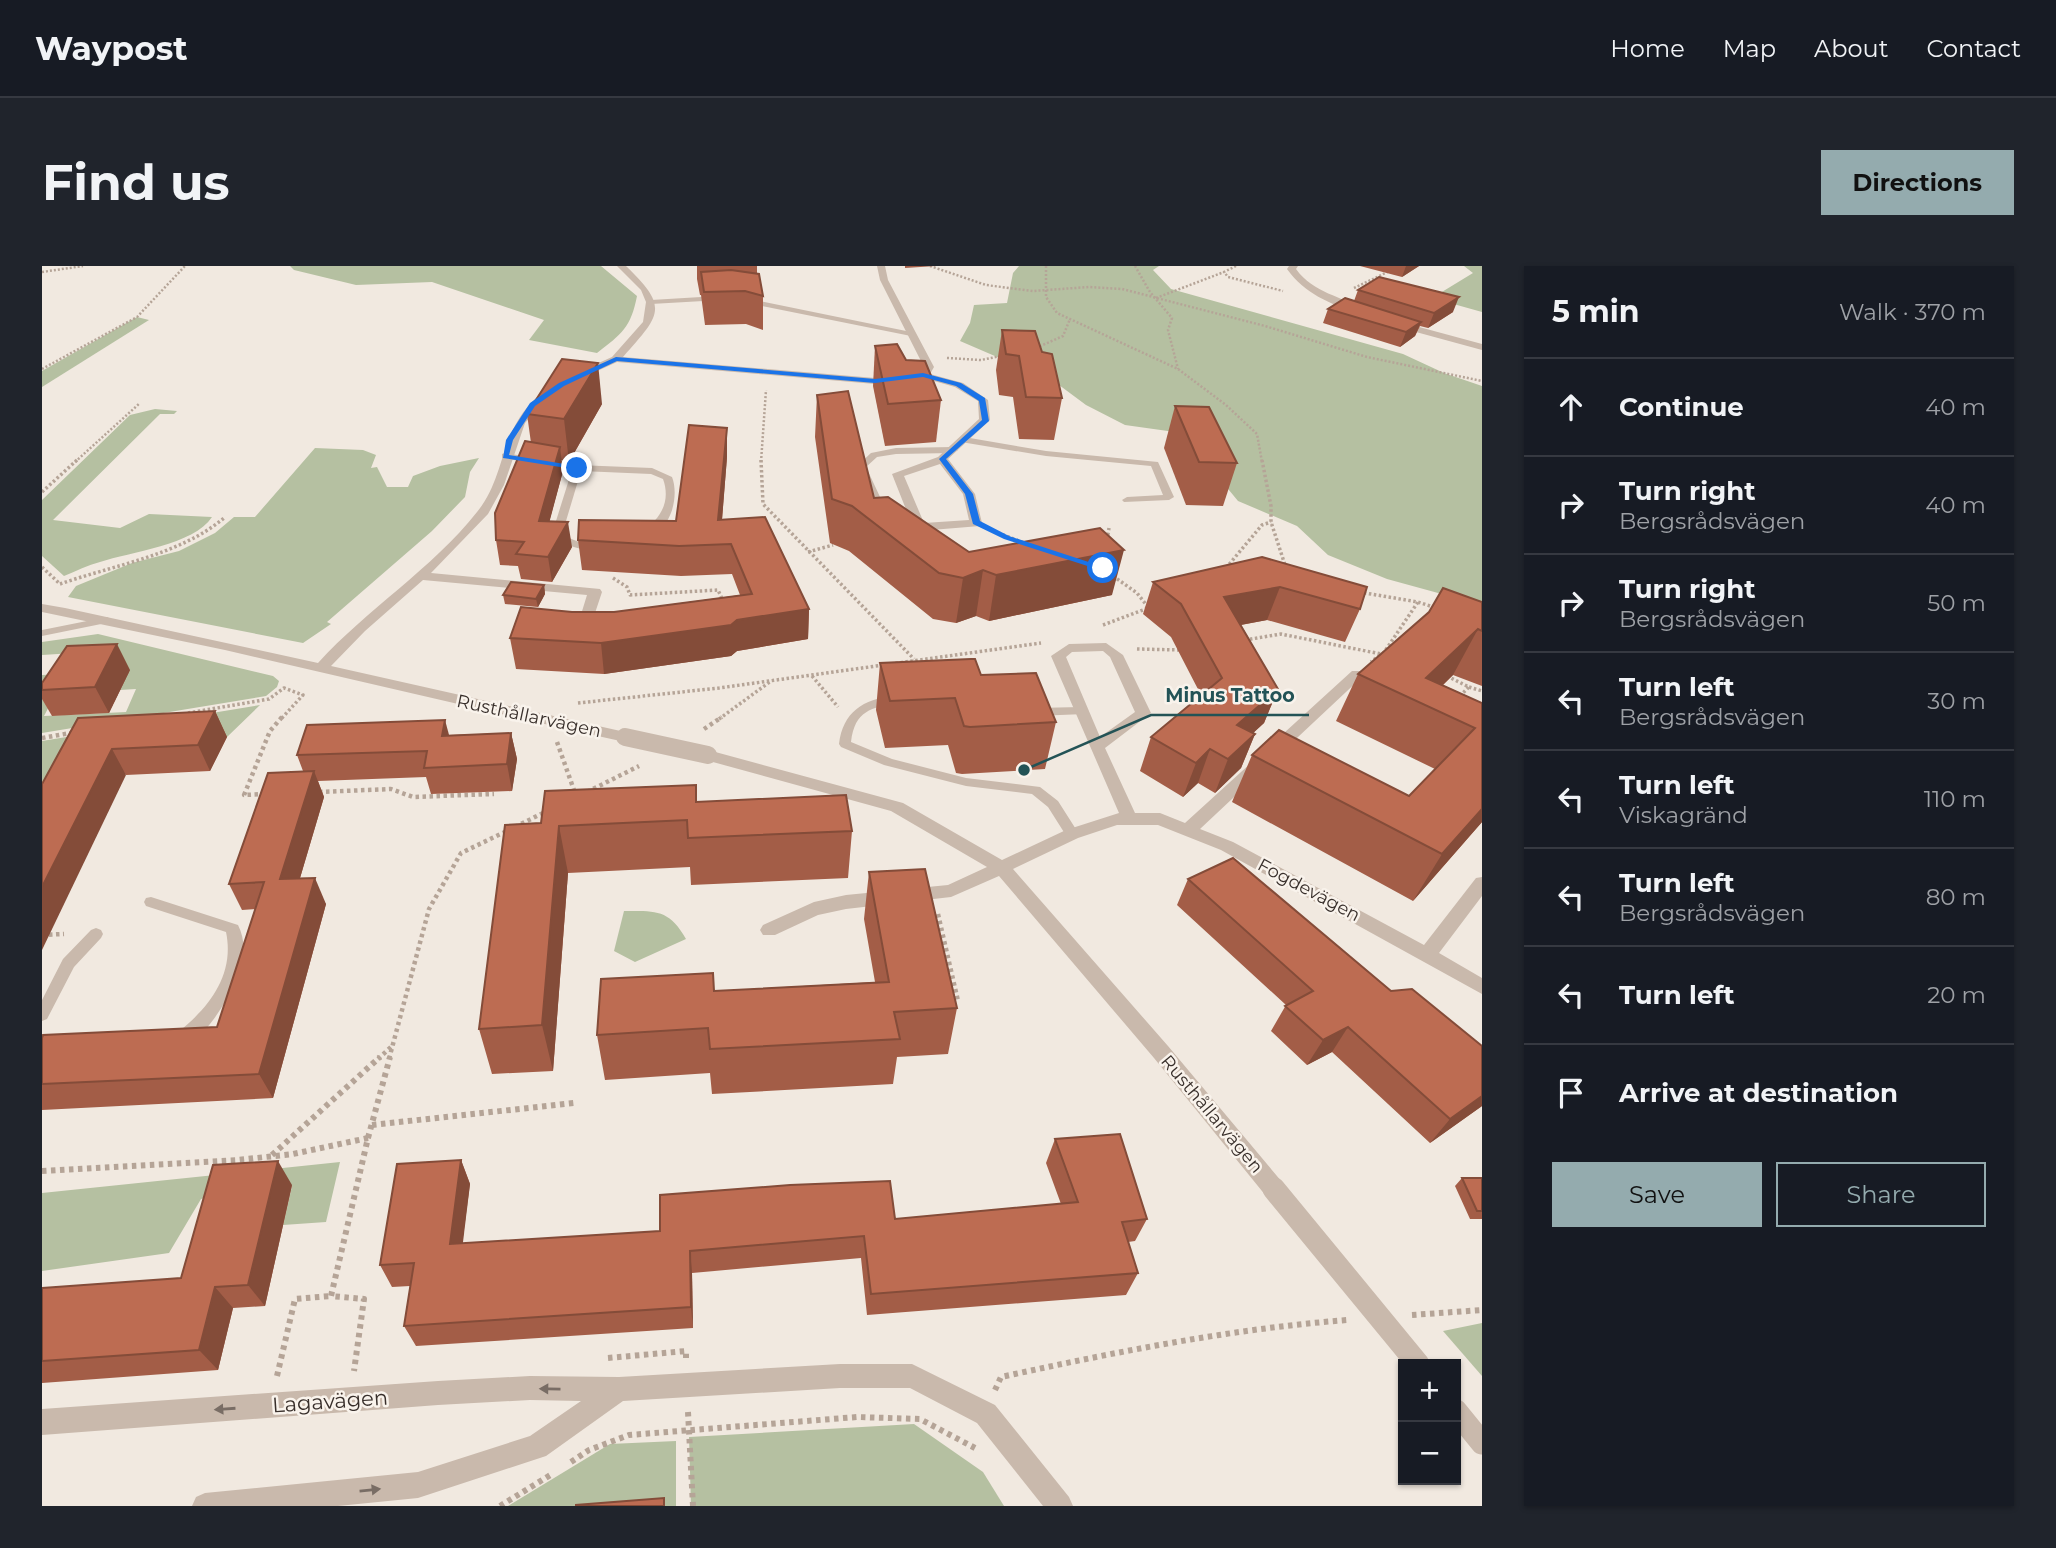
<!DOCTYPE html>
<html lang="en">
<head>
<meta charset="utf-8">
<style>
	body { margin:0; font-family:Montserrat,sans-serif; background:#20242c; color:#f1f3f6 }
	.controls { position:absolute; right:21px; bottom:21px; display:grid; overflow:hidden; border-radius:0px; box-shadow:0 2px 5px #0004 }
	.controls button { width:63px; height:63px; display:grid; place-items:center; padding:0; border:0; border-bottom:2px solid #363941; background:#171b24; color:#f1f3f6; font:35px sans-serif }
	.stop { position:absolute; width:21px; height:21px; margin:-16px; border:5px solid #1a73e8; border-radius:50%; background:#fff }
	.stop.end { background:#1a73e8; border-color:#fff; box-shadow:0 2px 7px #0008 }
	.list { margin:0; padding:0; list-style:none }
	h2 { display:flex; justify-content:space-between; align-items:center; height:91px; margin:0; padding:0 28px; font-size:30px }
	h2 small { font-size:23px; font-weight:400; color:#9ea1a6 }
	.list li { display:grid; grid-template-columns:46px 1fr auto; gap:21px; align-items:center; box-sizing:border-box; height:98px; padding:0 28px; border-top:2px solid #363941 }
	.list b { display:block; font-size:26px; white-space:nowrap }
	.list p { margin:0; font-size:23px; white-space:nowrap; color:#9ea1a6 }
	.list em { font-size:23px; font-style:normal; color:#9ea1a6 }
	.actions { display:flex; gap:14px; padding:21px 28px }
	.actions a { flex:1; padding:16px 0; border:2px solid #94abae; border-radius:0px; text-align:center; font-size:24px; color:#94abae }
	.actions .main { background:#94abae; color:#111 }
	.icon { flex:none; width:38px; height:38px; fill:none; stroke:currentColor; stroke-width:2; stroke-linecap:round; stroke-linejoin:round }
	.map { position:relative; flex:none; width:1440px; height:1240px; overflow:hidden; border-radius:0px }
	header { display:flex; align-items:center; gap:42px; box-sizing:border-box; height:98px; padding:0 35px; background:#171b24; border-bottom:2px solid #363941 }
	header strong { font-size:33px }
	nav { display:flex; gap:38px; margin-inline-start:auto; font-size:24px }
	.intro { display:flex; align-items:center; justify-content:space-between; box-sizing:border-box; height:168px; padding:0 42px }
	h1 { margin:0; font-size:49px }
	.button { padding:18px 32px; border-radius:0px; background:#94abae; color:#111; font-size:24px; font-weight:700 }
	main { display:flex; gap:42px; padding:0 42px }
	aside { flex:1; background:#171b24; border-radius:0px; box-shadow:0 2px 5px #0004 }
	.map>svg:first-child { display:block }
</style>
</head>
<body>
<header>
<strong>Waypost</strong>
<nav><a>Home</a><a>Map</a><a>About</a><a>Contact</a></nav>
</header>
<div class="intro"><h1>Find us</h1><a class="button">Directions</a></div>
<main>
<div class="map">
<svg width="1440" height="1240" viewBox="0 0 1440 1240">
	<rect width="100%" height="100%" fill="#f1e9e0"/>
	<g fill="#b5c0a1">
		<path d="M248 0H559L595 30C589 61 580 68 555 87L487 74 502 54 390 16 314 19 252 4Z"/>
		<polygon points="977,0 1117,0 1111,4 1129,23 1361,88 1402,107 1440,120 1440,388 1407,330 1345,313 1286,289 1255,260 1196,235 1140,167 1083,159 1044,139 1013,116 918,75 928,57 932,39 965,37 971,7"/>
		<polygon points="1422,0 1440,0 1440,46 1390,32 1431,7"/>
		<polygon points="95,51 107,54 0,121 0,105"/>
		<path d="M113 143 135 145 132 148H118L11 254 78 262 107 248 170 251C152 279 88 286 58 296 46 299 34 305 22 310L0 290V234L88 149Z"/>
		<polygon points="273,182 321,184 334,189 329,202 335,201 345,221 366,221 371,210 398,200 437,192 428,206 423,231 390,265 285,356 289,358 261,377 26,331 34,320 90,297 137,285 173,267 192,251 213,251"/>
		<polygon points="56,368 231,410 237,415 235,421 224,430 0,467 0,409 24,408 2,450 84,446 94,423 78,424 32,387 0,389 0,376"/>
		<polygon points="218,439 185,471 94,476 0,577 0,475"/>
		<path d="M582 645C614 645 627 643 644 673L593 696 572 685Z"/>
		<polygon points="298,896 284,956 241,959 250,920 197,923 159,933 127,987 0,1005 0,927"/>
		<polygon points="1440,1057 1440,1110 1401,1065"/>
		<polygon points="872,1158 941,1206 962,1240 649,1240 647,1171"/>
		<polygon points="634,1175 634,1240 466,1240 568,1178"/>
	</g>
	<g fill="none" stroke-linecap="round" stroke-linejoin="round">
		<g stroke="#b5a497" stroke-width="2.5" stroke-dasharray="2 2" stroke-linecap="butt">
			<polyline points="888,0 944,19 991,25 1047,21 1080,23 1223,60 1325,91 1440,115"/>
			<polyline points="1004,0 1004,31 1015,47 1136,103 1184,139 1215,168 1220,196"/>
			<polyline points="1093,0 1108,26 1130,52 1126,64 1136,103"/>
			<polyline points="1194,0 1182,6 1186,11 1241,25"/>
			<polyline points="0,6 41,0"/>
			<polyline points="1312,22 1358,0"/>
			<polyline points="1114,32 1182,6"/>
			<polyline points="994,82 1021,70 1028,53"/>
			<polyline points="905,92 939,94 959,90"/>
			<polyline points="0,103 95,51 143,0"/>
			<polyline points="33,196 98,137"/>
			<polyline points="719,196 724,124"/>
		</g>
		<g stroke="#b5a497" stroke-width="3.5" stroke-dasharray="2.5 2.5" stroke-linecap="butt">
			<polyline points="719,194 721,238 872,393"/>
			<polyline points="1220,194 1229,240 1229,256 1244,302"/>
			<polyline points="0,226 35,194"/>
			<polyline points="951,265 985,278"/>
			<polyline points="1065,274 1067,262"/>
			<polyline points="766,286 791,279"/>
			<polyline points="0,301 18,318"/>
			<polyline points="1184,302 1220,259 1229,256"/>
			<polyline points="1071,310 1095,327 1106,341"/>
			<polyline points="571,312 585,321 588,329 676,324 682,337"/>
			<path d="M18 318C72 299 138 289 182 252"/>
			<polyline points="1317,326 1376,336 1394,342"/>
			<polyline points="1061,359 1109,341"/>
			<polyline points="1203,374 1239,368 1339,388 1329,396"/>
			<polyline points="1095,383 1139,384"/>
			<polyline points="1341,388 1376,336"/>
			<polyline points="770,410 796,441"/>
			<polyline points="1405,410 1427,421 1416,432"/>
			<polyline points="1427,421 1440,425"/>
			<polyline points="536,437 677,422 999,377"/>
			<polyline points="146,447 227,433 242,422 261,429 239,453"/>
			<polyline points="677,453 729,415"/>
		</g>
		<g stroke="#b5a497" stroke-width="4.5" stroke-dasharray="3.5 3.5" stroke-linecap="butt">
			<polyline points="662,463 680,451"/>
			<polyline points="0,472 34,466"/>
			<polyline points="515,476 533,527"/>
			<polyline points="277,526 349,523 371,531 452,528"/>
			<polyline points="545,526 597,500"/>
			<polyline points="223,528 202,529 228,465 240,451"/>
			<polyline points="473,561 503,546"/>
			<polyline points="896,648 916,735"/>
			<polyline points="0,669 22,668"/>
			<polyline points="336,793 350,780"/>
			<polyline points="347,793 387,643 419,587 465,565"/>
		</g>
		<g stroke="#b5a497" stroke-width="6" stroke-dasharray="4.5 4.5" stroke-linecap="butt">
			<polyline points="330,859 532,837"/>
			<polyline points="326,872 348,791"/>
			<polyline points="230,889 338,791"/>
			<polyline points="0,905 196,894 251,888 326,872 289,1030 322,1033 312,1105"/>
			<polyline points="1370,1049 1440,1044"/>
			<polyline points="566,1092 644,1085 644,1092"/>
			<polyline points="235,1110 253,1033 289,1030"/>
			<path d="M953 1124 959 1111C1074 1086 1188 1063 1305 1054"/>
			<polyline points="646,1146 651,1240"/>
			<polyline points="529,1196 547,1184 587,1169 815,1151 878,1153 933,1182"/>
			<polyline points="458,1240 510,1208"/>
		</g>
		<g fill="#c9b9ac" fill-rule="evenodd">
			<polygon points="676,30 679,30 679,34 609,38 605,36 609,34"/>
			<polygon points="703,32 869,66 873,68 869,70 700,36 700,32"/>
			<polygon points="922,171 1004,185 1116,196 1132,231 1127,234 1082,236 1080,234 1085,231 1121,229 1109,200 1004,190 919,176 918,174"/>
			<polygon points="854,182 911,181 916,184 911,187 854,188 835,191 824,201 846,248 841,251 836,248 814,201 829,187"/>
			<path d="M463 187 535 199 610 202 630 211C638 231 628 271 600 269V265C619 253 629 235 621 213L609 208 539 205 524 255 522 270 537 276 554 277 559 280C545 288 524 280 512 271L514 255 530 204 460 192V188Z"/>
			<polygon points="65,351 70,354 69,356 0,370 0,364"/>
			<path d="M852 430 856 431V437C829 442 813 444 809 476L850 493 924 512 998 521 1016 535 1037 568 1035 571H1025L1006 541 990 528 924 520 842 499 799 481 797 478C801 446 821 433 852 430Z"/>
			<polygon points="1039,441 1043,442 1045,445 1043,448 993,450 987,446 993,442"/>
			<path d="M109 631 196 659C202 671 203 684 200 697 196 717 161 785 135 777L133 772 135 767C167 742 193 709 184 666L104 640 102 636 104 632Z"/>
			<polygon points="54,662 59,664 61,668 59,672 32,701 5,753 0,755 0,734 21,693 49,664"/>
		</g>
		<g fill="#c9b9ac" fill-rule="evenodd">
			<path d="M575 0H584C628 42 618 49 581 91L833 112 854 109 859 112 833 118 575 96 540 112H532V108L570 91 601 56 604 36 599 24Z"/>
			<path d="M835 0H843L846 14 892 101 888 108 921 117 946 134 948 154 906 193 933 228 940 257 938 260 877 265 871 261 850 208 896 191 937 153 936 135 913 121 878 111 877 109 882 101 838 14ZM898 198 921 228 927 254 882 257 862 210Z"/>
			<path d="M1247 0H1256L1254 3C1272 28 1299 29 1323 45L1315 47C1287 37 1263 28 1245 3Z"/>
			<polygon points="1355,55 1440,78 1440,84 1352,60 1352,56"/>
			<path d="M496 130 505 132 483 157 462 219 446 248 389 307 558 323 560 326 545 371 540 372 533 368 545 329 381 314 323 365 289 400 583 466 588 468 591 471 588 474 583 476 533 465 183 384 0 346V338L23 342 276 397C325 343 390 303 435 246 465 209 456 166 496 130Z"/>
			<path d="M1064 377 1081 389 1109 447 1063 482 1093 547H1118L1143 557 1310 405H1320L1322 408 1320 411 1158 563 1191 576 1382 679 1434 612 1440 611V630L1397 687 1440 712V728L1179 584 1116 559H1075L1036 572 971 603 1126 780 1240 916 1243 923 1240 930 1232 933 1224 930 1112 792 957 610 909 631 804 643 776 649 733 669H721L718 664 721 659 772 636 804 629 906 619 945 601 849 545 660 493 658 489 666 484 861 537 960 594 1024 564 1077 547 1009 390 1027 378ZM1061 385 1068 391 1093 446 1058 471 1024 391 1030 386Z"/>
			<polygon points="798,1098 870,1098 953,1139 1027,1231 1031,1240 1001,1240 935,1157 868,1122 798,1122 581,1135 504,1190 376,1232 296,1240 150,1240 154,1231 163,1227 376,1206 488,1170 539,1135 488,1134 396,1139 0,1169 0,1143 396,1115 488,1110 577,1111"/>
		</g>
		<polyline stroke="#c9b9ac" stroke-width="18" points="583,471 666,489"/>
		<g stroke="#c9b9ac" stroke-width="23">
			<polyline points="1232,923 1376,1098"/>
			<polyline points="1414,1145 1440,1177"/>
		</g>
	</g>
	<g fill="#a35d47">
		<polygon points="655,0 715,0 715,7 721,30 721,64 704,58 663,59 659,29 658,29 655,13"/>
		<polygon points="863,0 894,0 863,2"/>
		<polygon points="1318,0 1377,0 1360,11"/>
		<polygon points="1316,24 1411,46 1386,62 1378,60 1373,70 1358,81 1281,57 1286,43 1312,35"/>
		<polygon points="960,64 1000,86 1020,132 1012,174 977,173 971,131 957,129 954,104"/>
		<polygon points="833,80 864,94 899,134 894,176 843,180 831,120"/>
		<polygon points="775,129 832,232 927,286 1070,329 947,355 934,350 914,357 891,353 807,285 788,277 773,171"/>
		<polygon points="560,138 527,196 519,194 521,205 507,256 530,281 510,316 479,313 476,300 458,299 454,274 489,177 485,148"/>
		<polygon points="1133,140 1195,197 1181,240 1144,239 1122,182"/>
		<polygon points="685,191 680,253 767,343 766,373 695,385 689,390 562,408 474,403 468,372 530,346 572,346 698,329 690,308 639,310 540,304 536,274 634,255"/>
		<polygon points="1220,291 1318,343 1303,376 1225,354 1199,359 1236,423 1222,457 1211,467 1213,468 1199,502 1173,527 1156,517 1141,531 1098,505 1109,471 1159,429 1129,371 1101,348 1111,316"/>
		<polygon points="502,319 503,328 496,341 463,338 461,329"/>
		<polygon points="1440,336 1440,420 1411,409 1401,419 1440,437 1440,556 1371,635 1190,536 1210,489 1367,530 1393,503 1294,455 1316,408"/>
		<polygon points="838,397 1014,456 1003,503 920,508 914,507 906,479 843,482 834,444"/>
		<polygon points="88,404 67,447 10,450 0,433 0,417"/>
		<polygon points="173,445 185,471 168,505 84,509 36,452"/>
		<polygon points="469,467 475,493 470,525 389,528 384,511 276,515 282,531 258,612 284,638 231,832 0,844 0,772 175,761 214,643 200,644 187,618 261,505 255,489 407,469"/>
		<polygon points="654,519 655,536 810,565 806,612 649,619 648,601 526,607 511,805 450,808 437,763 499,557"/>
		<polygon points="827,606 915,742 906,788 855,791 851,818 670,828 668,807 563,814 555,769 672,725 833,716 822,653"/>
		<polygon points="1146,613 1440,840 1388,877 1290,786 1265,799 1229,765 1244,739 1135,639"/>
		<polygon points="1013,873 1105,953 1093,975 1086,976 1096,1007 1084,1029 825,1049 819,992 650,1007 651,1062 374,1080 362,1060 368,1020 350,1021 338,999 419,894 428,918 420,978 853,953 1019,938 1004,897"/>
		<polygon points="1420,912 1440,912 1440,953 1428,953 1413,920"/>
		<polygon points="250,919 223,1040 191,1042 176,1104 0,1117 0,1022 139,1012"/>
	</g>
	<g fill="#844c39">
		<polygon points="1364,0 1377,0 1360,11"/>
		<polygon points="1417,31 1411,46 1386,62 1392,47"/>
		<polygon points="1379,56 1373,70 1358,81 1364,66"/>
		<polygon points="556,97 560,138 527,196 522,153"/>
		<polygon points="685,162 685,191 678,279 676,254"/>
		<polygon points="518,181 521,205 501,280 497,255"/>
		<polygon points="526,256 530,281 510,316 506,291"/>
		<polygon points="1082,284 1070,329 947,355 954,309"/>
		<polygon points="941,304 934,350 914,357 921,312"/>
		<polygon points="502,319 503,328 496,341 494,333"/>
		<polygon points="1238,321 1225,354 1171,364 1182,331"/>
		<polygon points="767,343 766,373 695,385 689,390 562,408 559,377"/>
		<polygon points="1436,363 1411,409 1381,438 1384,412"/>
		<polygon points="75,378 88,404 67,447 53,421"/>
		<polygon points="1236,423 1222,457 1184,492 1195,459"/>
		<polygon points="173,445 185,471 168,505 156,479"/>
		<polygon points="403,454 410,480 400,470"/>
		<polygon points="469,467 475,493 470,525 465,498"/>
		<polygon points="1213,468 1199,502 1173,527 1186,493"/>
		<polygon points="70,483 84,509 0,684 0,621"/>
		<polygon points="1168,483 1156,517 1141,531 1154,497"/>
		<polygon points="272,505 282,531 250,639 238,613"/>
		<polygon points="1440,543 1440,556 1371,635 1400,588"/>
		<polygon points="517,560 526,607 511,805 500,759"/>
		<polygon points="273,612 284,638 231,832 217,808"/>
		<polygon points="1306,761 1290,786 1265,799 1281,774"/>
		<polygon points="1440,830 1440,840 1388,877 1408,853"/>
		<polygon points="419,894 428,918 418,1001 408,978"/>
		<polygon points="236,895 250,919 223,1040 206,1019"/>
		<polygon points="648,985 650,1007 651,1062 649,1041"/>
		<polygon points="173,1021 191,1042 176,1104 157,1084"/>
	</g>
	<g fill="#bd6c52" stroke="#844c39" stroke-width="2">
		<polygon points="689,4 717,8 721,30 703,25 662,26 659,6"/>
		<polygon points="1337,11 1417,31 1392,47 1316,24"/>
		<polygon points="1303,32 1379,56 1364,66 1286,43"/>
		<polygon points="960,64 993,65 1000,86 1010,88 1020,132 984,131 977,90 964,88"/>
		<polygon points="855,78 864,94 883,95 899,134 846,138 833,80"/>
		<polygon points="520,93 556,97 522,153 485,148"/>
		<polygon points="806,125 832,232 846,231 927,286 1058,262 1082,284 954,309 941,304 921,312 897,307 810,240 790,233 775,129"/>
		<polygon points="1133,140 1167,141 1195,197 1157,196"/>
		<polygon points="647,159 685,162 676,254 723,251 767,343 695,354 689,359 559,377 468,372 479,341 530,346 572,346 710,328 689,278 637,280 536,274 537,254 634,255"/>
		<polygon points="483,175 518,181 497,255 526,256 506,291 474,288 482,276 454,274 453,247"/>
		<polygon points="1220,291 1325,321 1318,343 1238,321 1182,331 1236,423 1195,459 1213,468 1186,493 1168,483 1154,497 1109,471 1180,412 1139,338 1111,316"/>
		<polygon points="469,316 502,319 494,333 461,329"/>
		<polygon points="1401,322 1440,336 1440,365 1436,363 1384,412 1440,437 1440,543 1400,588 1210,489 1237,464 1367,530 1433,462 1316,408 1387,346"/>
		<polygon points="75,378 53,421 0,424 0,417 25,380"/>
		<polygon points="929,393 933,393 939,409 994,407 1014,456 928,461 922,460 913,432 848,435 838,397"/>
		<polygon points="173,445 156,479 70,483 0,621 0,518 36,452"/>
		<polygon points="403,454 400,470 469,467 465,498 382,502 385,485 255,489 265,459"/>
		<polygon points="272,505 238,613 273,612 217,808 0,818 0,772 1,769 175,761 222,616 187,618 226,507"/>
		<polygon points="654,519 654,536 804,529 810,565 646,572 645,554 517,560 500,759 437,763 463,559 499,557 503,525"/>
		<polygon points="1191,592 1349,725 1370,723 1440,780 1440,830 1408,853 1306,761 1281,774 1243,740 1271,725 1146,613"/>
		<polygon points="883,603 915,742 852,746 858,773 668,783 666,762 555,769 559,713 671,707 672,725 847,716 827,606"/>
		<polygon points="1078,868 1105,953 1080,956 1096,1007 829,1028 822,970 648,985 649,1041 362,1060 372,997 338,999 355,898 419,894 408,978 618,965 618,929 748,919 848,915 853,953 1036,936 1013,873"/>
		<polygon points="236,895 206,1019 173,1021 157,1084 0,1095 0,1022 139,1012 171,899"/>
		<polygon points="1420,912 1440,912 1440,945 1435,945"/>
		<polygon points="622,1232 622,1240 534,1240 534,1239"/>
	</g>
	<defs><path id="oneway-solid" d="M-6-.8H1V-3.2L6.5 0L1 3.2V.8H-6Z" transform="scale(1.75)"/></defs>
	<g fill="#796d65">
		<use href="#oneway-solid" transform="translate(508 1123) rotate(-179)"/>
		<use href="#oneway-solid" transform="translate(183 1143) rotate(176)"/>
		<use href="#oneway-solid" transform="translate(328 1224) rotate(-6)"/>
	</g>
	<polygon fill="#1a73e8" points="574,91 833,113 881,107 919,117 943,132 947,155 904,193 931,228 938,255 967,270 1065,302 1058,304 962,273 931,258 923,228 897,193 940,154 937,135 914,120 881,111 833,117 575,95 522,120 493,140 471,174 467,189 535,200 537,204 461,192 464,174 488,137 517,117"/>
	<g text-anchor="middle" dominant-baseline="central" stroke-width="5" stroke-linejoin="round" paint-order="stroke">
		<g font-size="18" fill="#382f2b" stroke="#f9f3ec">
			<text transform="translate(487 450) rotate(12)">Rusthållarvägen</text>
			<text transform="translate(1267 624) rotate(28)">Fogdevägen</text>
			<text transform="translate(1170 848) rotate(50)">Rusthållarvägen</text>
		</g>
		<g font-size="21" fill="#382f2b" stroke="#f9f3ec">
			<text transform="translate(288 1135) rotate(-4)">Lagavägen</text>
		</g>
	</g>
	<path fill="none" stroke="#235356" stroke-width="2.5" d="M982 504L1109 449H1267"/>
	<circle fill="#235356" stroke="#f9f3ec" stroke-width="2.5" cx="982" cy="504" r="7"/>
	<g font-size="19" text-anchor="middle" font-weight="bold" fill="#235356" stroke="#f9f3ec" stroke-width="5" stroke-linejoin="round" paint-order="stroke">
		<text x="1188" y="436">Minus Tattoo</text>
	</g>
</svg>
<div class="controls">
<button>+</button>
<button>−</button>
</div>
<div class="stop" style="left:1061px;top:302px"></div>
<div class="stop end" style="left:535px;top:202px"></div>
</div>
<aside>
<h2>5 min<small>Walk · 370 m</small></h2>
<ul class="list">
<li><svg class="icon" aria-label="ahead" viewBox="0 0 24 24"><path d="M12 20V5M6 11l6-6 6 6"/></svg><div><b>Continue</b></div><em>40 m</em></li>
<li><svg class="icon" aria-label="right" viewBox="0 0 24 24"><path d="M7 20v-9h11M14 6l5 5-5 5"/></svg><div><b>Turn right</b><p>Bergsrådsvägen</p></div><em>40 m</em></li>
<li><svg class="icon" aria-label="right" viewBox="0 0 24 24"><path d="M7 20v-9h11M14 6l5 5-5 5"/></svg><div><b>Turn right</b><p>Bergsrådsvägen</p></div><em>50 m</em></li>
<li><svg class="icon" aria-label="left" viewBox="0 0 24 24"><path d="M17 20v-9H6M10 6l-5 5 5 5"/></svg><div><b>Turn left</b><p>Bergsrådsvägen</p></div><em>30 m</em></li>
<li><svg class="icon" aria-label="left" viewBox="0 0 24 24"><path d="M17 20v-9H6M10 6l-5 5 5 5"/></svg><div><b>Turn left</b><p>Viskagränd</p></div><em>110 m</em></li>
<li><svg class="icon" aria-label="left" viewBox="0 0 24 24"><path d="M17 20v-9H6M10 6l-5 5 5 5"/></svg><div><b>Turn left</b><p>Bergsrådsvägen</p></div><em>80 m</em></li>
<li><svg class="icon" aria-label="left" viewBox="0 0 24 24"><path d="M17 20v-9H6M10 6l-5 5 5 5"/></svg><div><b>Turn left</b></div><em>20 m</em></li>
<li><svg class="icon" aria-label="arrive" viewBox="0 0 24 24"><path d="M6 21V4h12l-3 4 3 4H6"/></svg><div><b>Arrive at destination</b></div></li>
</ul>
<div class="actions"><a class="main">Save</a><a>Share</a></div>
</aside>
</main>
</body>
</html>
